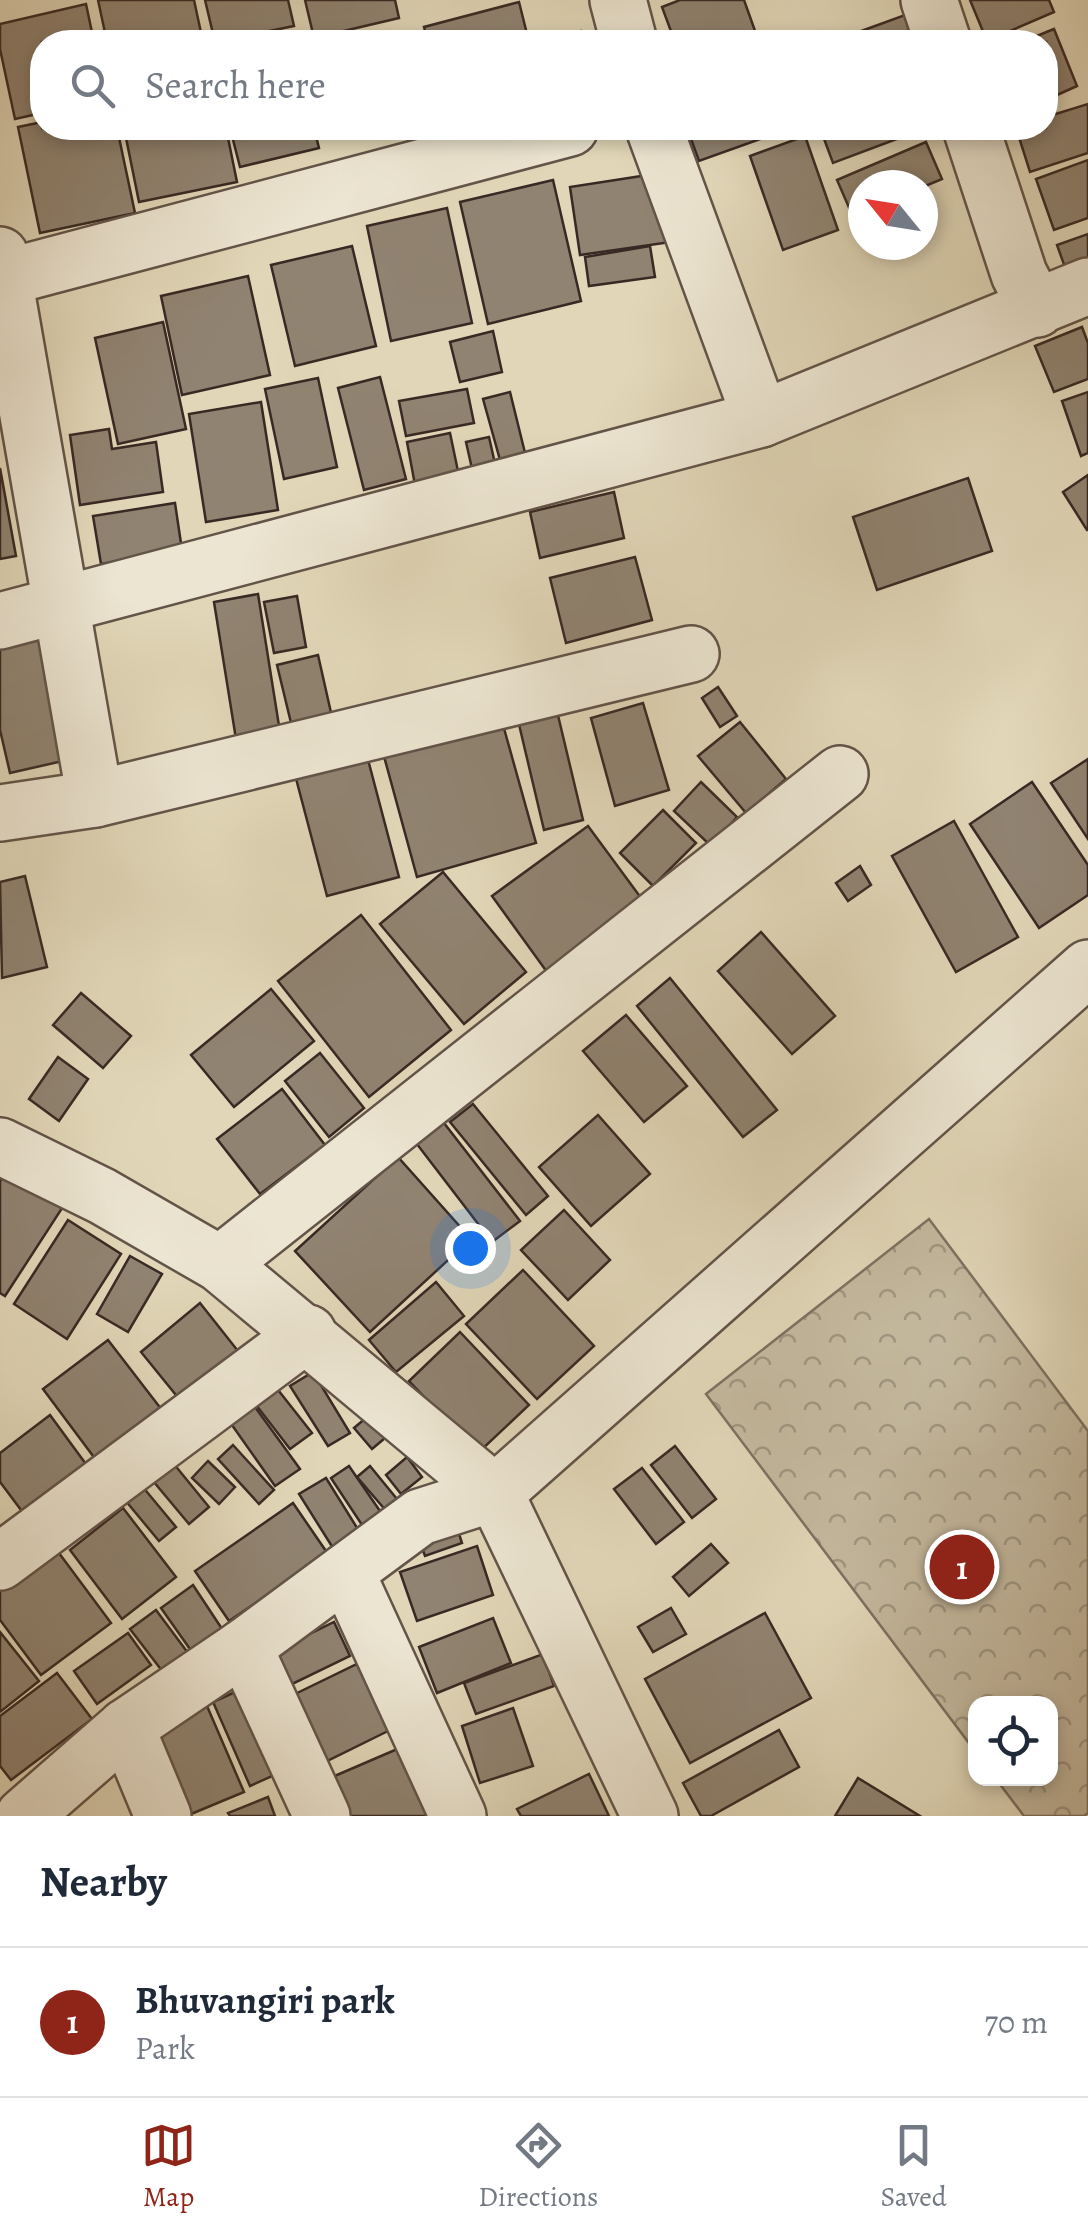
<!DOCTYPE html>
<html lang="en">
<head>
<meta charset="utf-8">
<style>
	body { margin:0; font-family:Alegreya,serif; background:#f2f2f3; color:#1f2937 }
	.controls { position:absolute; right:30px; bottom:30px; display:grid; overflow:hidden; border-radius:20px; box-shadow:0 5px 15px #0003 }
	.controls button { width:90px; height:90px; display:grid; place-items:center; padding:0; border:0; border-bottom:2px solid #e0e1e3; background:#fff; color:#1f2937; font:50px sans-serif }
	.compass { position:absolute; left:848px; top:170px; width:90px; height:90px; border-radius:50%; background:#fff; box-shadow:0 5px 15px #0003; rotate:300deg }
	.you { position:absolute; left:470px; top:1248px; width:35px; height:35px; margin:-25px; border:8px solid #fff; border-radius:50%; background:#1a73e8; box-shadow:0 0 0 15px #1a73e833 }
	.badge { display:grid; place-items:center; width:65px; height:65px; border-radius:50%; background:#8f2418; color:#fff; font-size:32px; font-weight:700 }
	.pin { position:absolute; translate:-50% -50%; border:5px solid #fff; box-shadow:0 2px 10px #0006 }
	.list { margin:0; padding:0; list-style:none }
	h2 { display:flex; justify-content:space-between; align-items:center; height:130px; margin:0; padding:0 40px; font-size:42px }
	h2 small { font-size:32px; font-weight:400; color:#747a83 }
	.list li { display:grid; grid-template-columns:65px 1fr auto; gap:30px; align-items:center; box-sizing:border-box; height:150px; padding:0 40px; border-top:2px solid #e0e1e3 }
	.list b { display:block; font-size:38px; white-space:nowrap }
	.list p { margin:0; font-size:32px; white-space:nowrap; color:#747a83 }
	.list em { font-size:32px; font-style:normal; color:#747a83 }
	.icon { flex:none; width:55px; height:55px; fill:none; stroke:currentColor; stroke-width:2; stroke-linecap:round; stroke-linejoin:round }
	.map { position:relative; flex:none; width:1088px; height:1816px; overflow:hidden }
	.search { position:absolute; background:#fff; box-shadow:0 5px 15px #0003; left:30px; right:30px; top:30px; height:110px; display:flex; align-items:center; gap:25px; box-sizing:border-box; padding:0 35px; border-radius:40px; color:#747a83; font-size:38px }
	.sheet { height:280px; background:#fff }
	nav { display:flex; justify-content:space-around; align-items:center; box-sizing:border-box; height:140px; border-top:2px solid #e0e1e3; background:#fff; font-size:28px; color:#747a83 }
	nav a { display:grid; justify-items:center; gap:5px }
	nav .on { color:#8f2418 }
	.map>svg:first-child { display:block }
</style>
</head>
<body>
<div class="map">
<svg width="1088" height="1816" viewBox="0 0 1088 1816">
	<defs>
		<pattern id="park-crowns" width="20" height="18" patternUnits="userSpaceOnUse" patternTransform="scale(2.5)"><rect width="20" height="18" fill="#c4b99f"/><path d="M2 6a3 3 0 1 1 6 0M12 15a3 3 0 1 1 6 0" fill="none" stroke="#a09681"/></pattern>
	</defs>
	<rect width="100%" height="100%" fill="#e1d7b8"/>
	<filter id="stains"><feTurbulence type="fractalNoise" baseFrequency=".002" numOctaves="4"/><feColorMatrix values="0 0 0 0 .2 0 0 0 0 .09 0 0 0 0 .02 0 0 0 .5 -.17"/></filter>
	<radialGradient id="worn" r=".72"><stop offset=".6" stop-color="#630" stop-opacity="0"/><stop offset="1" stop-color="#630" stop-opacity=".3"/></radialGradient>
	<polygon fill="url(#park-crowns)" stroke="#7e7162" stroke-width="2.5" points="929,1219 1088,1431 1088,1813 1084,1816 1024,1816 996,1779 1050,1778 1050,1704 976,1704 975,1751 706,1394"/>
	<g fill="#908371" stroke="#392924" stroke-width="2.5">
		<polygon points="98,0 194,0 203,42 107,42"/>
		<polygon points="205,0 288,0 294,26 215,42"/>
		<polygon points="305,0 395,0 399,18 314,38"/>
		<polygon points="680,0 744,0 759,42 675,42 662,7"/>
		<polygon points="970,0 1049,0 1054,12 987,41"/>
		<polygon points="519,2 529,42 428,42 424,27"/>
		<polygon points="86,4 94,42 42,42 42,113 15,119 0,49 0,24"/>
		<polygon points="916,11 928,42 831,42"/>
		<polygon points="1054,29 1077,86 1046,100 1046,42 1022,42"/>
		<polygon points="581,31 583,42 536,42"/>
		<polygon points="378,33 380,42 342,42"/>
		<polygon points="1088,104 1088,153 1030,172 1016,128 1046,128 1046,117"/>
		<polygon points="42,122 42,128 117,128 135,213 40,233 18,127"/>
		<polygon points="124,128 226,128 237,182 139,202"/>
		<polygon points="230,128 314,128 319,148 240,167"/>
		<polygon points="687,128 791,128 699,161"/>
		<polygon points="820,128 926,128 833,163"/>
		<polygon points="805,136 838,230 783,250 750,156"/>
		<polygon points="926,142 942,179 923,187 863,185 863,214 854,219 837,180"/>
		<polygon points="1088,160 1088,218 1054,230 1036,179"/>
		<polygon points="661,173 671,242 580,255 570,187"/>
		<polygon points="553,180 581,301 488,324 460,202"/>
		<polygon points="447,208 472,323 391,341 367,226"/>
		<polygon points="1088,234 1088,278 1071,284 1057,245"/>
		<polygon points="352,246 376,346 295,366 271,265"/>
		<polygon points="650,246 655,277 589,286 585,257"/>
		<polygon points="248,276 270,375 182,395 161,296"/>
		<polygon points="163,322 186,429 118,444 95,338"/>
		<polygon points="1082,327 1088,343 1088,379 1054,392 1035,346"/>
		<polygon points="493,331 502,372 460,382 450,342"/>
		<polygon points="380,377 406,479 364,490 338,388"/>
		<polygon points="318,378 337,467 284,479 265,389"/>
		<polygon points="467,389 474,423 406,436 399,401"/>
		<polygon points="510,392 527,461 502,467 483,399"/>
		<polygon points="1088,392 1088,453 1081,456 1062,401"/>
		<polygon points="261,402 278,510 206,522 189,414"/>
		<polygon points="109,429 112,449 156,442 163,492 80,505 70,435"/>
		<polygon points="450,433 459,476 415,485 407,442"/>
		<polygon points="489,437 498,477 475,482 466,442"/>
		<polygon points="0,468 16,556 0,559"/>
		<polygon points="1088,475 1088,530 1087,530 1063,492"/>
		<polygon points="968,478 992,551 877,590 853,517"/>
		<polygon points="614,492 624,538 540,558 530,512"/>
		<polygon points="175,503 182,550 101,564 93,516"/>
		<polygon points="635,557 652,620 566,643 550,578"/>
		<polygon points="258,594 280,732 236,739 214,602"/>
		<polygon points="297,596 306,647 274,653 264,602"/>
		<polygon points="47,629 76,758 10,773 0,730 0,640"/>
		<polygon points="318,655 332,717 292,727 277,665"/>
		<polygon points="718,687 737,716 720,727 702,698"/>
		<polygon points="643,703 669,790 615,806 591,718"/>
		<polygon points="556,707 583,820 544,830 517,716"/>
		<polygon points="500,714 536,843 417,877 382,749"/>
		<polygon points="740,722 786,779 746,813 698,756"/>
		<polygon points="366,752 399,877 327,896 294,771"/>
		<polygon points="1088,759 1088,839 1051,783"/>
		<polygon points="701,782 737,817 711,846 674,811"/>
		<polygon points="1032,782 1088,865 1088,895 1039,928 970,824"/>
		<polygon points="663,810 696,843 653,886 620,853"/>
		<polygon points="954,821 1018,937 956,972 892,856"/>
		<polygon points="588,826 644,902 547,972 492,896"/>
		<polygon points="860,866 871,885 848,901 836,883"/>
		<polygon points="443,872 526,972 464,1024 380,924"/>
		<polygon points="25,876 47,967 2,978 0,882"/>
		<polygon points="361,915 451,1030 369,1097 278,981"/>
		<polygon points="761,932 835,1016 792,1054 718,971"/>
		<polygon points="670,978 777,1110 743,1137 637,1006"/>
		<polygon points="271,989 314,1041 234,1107 191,1055"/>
		<polygon points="81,993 131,1036 103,1068 53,1025"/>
		<polygon points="626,1015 687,1086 644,1122 583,1051"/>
		<polygon points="320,1053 364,1108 329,1137 285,1081"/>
		<polygon points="58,1057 88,1079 59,1121 29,1099"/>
		<polygon points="282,1089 325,1145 260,1194 217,1139"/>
		<polygon points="473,1104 548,1196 526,1215 450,1122"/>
		<polygon points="437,1114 520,1221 492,1242 410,1135"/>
		<polygon points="598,1115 650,1174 591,1226 539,1167"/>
		<polygon points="398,1157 471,1239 370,1332 295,1251"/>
		<polygon points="11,1163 68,1199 5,1296 0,1293 0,1181"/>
		<polygon points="564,1210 610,1260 568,1300 521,1250"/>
		<polygon points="68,1220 121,1254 67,1339 14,1304"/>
		<polygon points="130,1256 162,1274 128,1332 97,1314"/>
		<polygon points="523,1270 594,1346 537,1399 466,1324"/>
		<polygon points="436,1282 464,1316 396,1372 369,1340"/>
		<polygon points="200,1303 238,1351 180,1400 141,1352"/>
		<polygon points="460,1332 529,1405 478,1453 409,1381"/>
		<polygon points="108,1340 165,1414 99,1464 43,1389"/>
		<polygon points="313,1372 350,1433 328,1446 290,1386"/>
		<polygon points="271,1381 312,1433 290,1449 250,1397"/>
		<polygon points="250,1400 300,1469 275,1486 227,1418"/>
		<polygon points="50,1415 91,1471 27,1518 0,1482 0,1453"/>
		<polygon points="367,1417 385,1438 372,1449 354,1428"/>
		<polygon points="233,1445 274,1490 259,1504 218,1459"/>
		<polygon points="675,1446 716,1499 692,1518 651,1465"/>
		<polygon points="407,1457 422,1477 401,1494 386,1475"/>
		<polygon points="169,1458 209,1507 189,1524 148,1475"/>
		<polygon points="208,1461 235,1487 219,1504 192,1478"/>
		<polygon points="349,1466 391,1527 372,1540 331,1478"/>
		<polygon points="370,1466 406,1510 394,1520 357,1477"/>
		<polygon points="642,1468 684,1522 656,1544 614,1489"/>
		<polygon points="326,1478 359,1531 333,1548 299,1494"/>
		<polygon points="137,1480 176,1527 159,1541 120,1494"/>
		<polygon points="293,1503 328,1554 229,1621 195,1571"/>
		<polygon points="123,1508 176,1577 122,1619 70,1550"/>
		<polygon points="453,1515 462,1543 425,1556 415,1529"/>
		<polygon points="711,1544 728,1563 689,1596 673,1577"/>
		<polygon points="53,1545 111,1623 41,1675 0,1620 0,1584"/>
		<polygon points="477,1546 493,1595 417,1621 400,1572"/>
		<polygon points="193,1585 228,1638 197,1659 161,1608"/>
		<polygon points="671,1608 686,1634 653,1652 638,1627"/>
		<polygon points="156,1610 191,1657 166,1676 130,1629"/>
		<polygon points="765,1613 811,1698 690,1763 645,1679"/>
		<polygon points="493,1618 511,1663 437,1693 419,1647"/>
		<polygon points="334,1622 350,1656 288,1686 273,1652"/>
		<polygon points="0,1632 39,1681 0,1712"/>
		<polygon points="128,1633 151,1665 97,1704 74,1671"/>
		<polygon points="543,1654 554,1686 476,1714 464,1683"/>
		<polygon points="357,1664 390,1730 323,1763 291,1696"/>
		<polygon points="57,1673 92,1719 11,1780 0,1766 0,1716"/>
		<polygon points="244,1688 281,1772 250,1786 213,1702"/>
		<polygon points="207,1706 244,1792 191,1814 154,1729"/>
		<polygon points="513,1708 533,1766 480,1783 462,1726"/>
		<polygon points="779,1730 799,1767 711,1816 701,1816 683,1783"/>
		<polygon points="402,1747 432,1816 347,1816 330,1778"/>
		<polygon points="589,1774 609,1816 521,1816 517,1809"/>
		<polygon points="858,1778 920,1816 835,1816"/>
		<polygon points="268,1797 275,1816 230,1816 228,1813"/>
	</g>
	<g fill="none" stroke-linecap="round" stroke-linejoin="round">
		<g stroke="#635449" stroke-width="60">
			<g id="street">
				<polyline points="618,0 629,42"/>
				<polyline points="929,0 943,42"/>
				<polyline points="654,128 761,419"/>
				<polyline points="971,128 1019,274 1037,309"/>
				<polyline points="0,255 95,799"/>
				<polyline points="0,279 570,128"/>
				<polyline points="0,621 761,419 1088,286"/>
				<polyline points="0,813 95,799 691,654"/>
				<polyline points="0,1146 102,1196 220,1264 495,1493 420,1517 244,1647 126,1727 24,1816"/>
				<polyline points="220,1264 840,774"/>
				<polyline points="0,1562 308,1333"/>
				<polyline points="346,1572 458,1816"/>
				<polyline points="244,1647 322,1816"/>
				<polyline points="126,1727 163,1816"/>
				<polyline points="650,1816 495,1493 1088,968"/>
			</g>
		</g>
		<use href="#street" stroke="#ece5d1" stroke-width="55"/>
	</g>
	<rect width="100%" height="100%" filter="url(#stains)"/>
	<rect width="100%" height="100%" fill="url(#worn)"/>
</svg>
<div class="controls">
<button><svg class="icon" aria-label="locate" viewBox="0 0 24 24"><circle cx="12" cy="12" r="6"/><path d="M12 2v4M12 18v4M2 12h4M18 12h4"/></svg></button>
</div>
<svg class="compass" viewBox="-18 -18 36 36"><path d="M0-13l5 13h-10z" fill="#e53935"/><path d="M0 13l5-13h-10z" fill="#747a83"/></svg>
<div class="you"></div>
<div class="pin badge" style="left:962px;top:1567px">1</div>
<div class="search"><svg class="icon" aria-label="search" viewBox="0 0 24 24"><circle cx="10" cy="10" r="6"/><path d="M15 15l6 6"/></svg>Search here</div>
</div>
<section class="sheet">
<h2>Nearby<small></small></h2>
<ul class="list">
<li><span class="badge">1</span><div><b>Bhuvangiri park</b><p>Park</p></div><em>70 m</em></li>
</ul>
</section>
<nav>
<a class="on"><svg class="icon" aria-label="map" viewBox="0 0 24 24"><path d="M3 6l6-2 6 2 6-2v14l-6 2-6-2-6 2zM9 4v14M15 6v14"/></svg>Map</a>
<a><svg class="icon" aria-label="directions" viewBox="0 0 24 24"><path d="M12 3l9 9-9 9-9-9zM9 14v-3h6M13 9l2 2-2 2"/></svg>Directions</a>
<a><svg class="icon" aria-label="saved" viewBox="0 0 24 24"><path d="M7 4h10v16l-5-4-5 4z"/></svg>Saved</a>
</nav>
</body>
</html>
